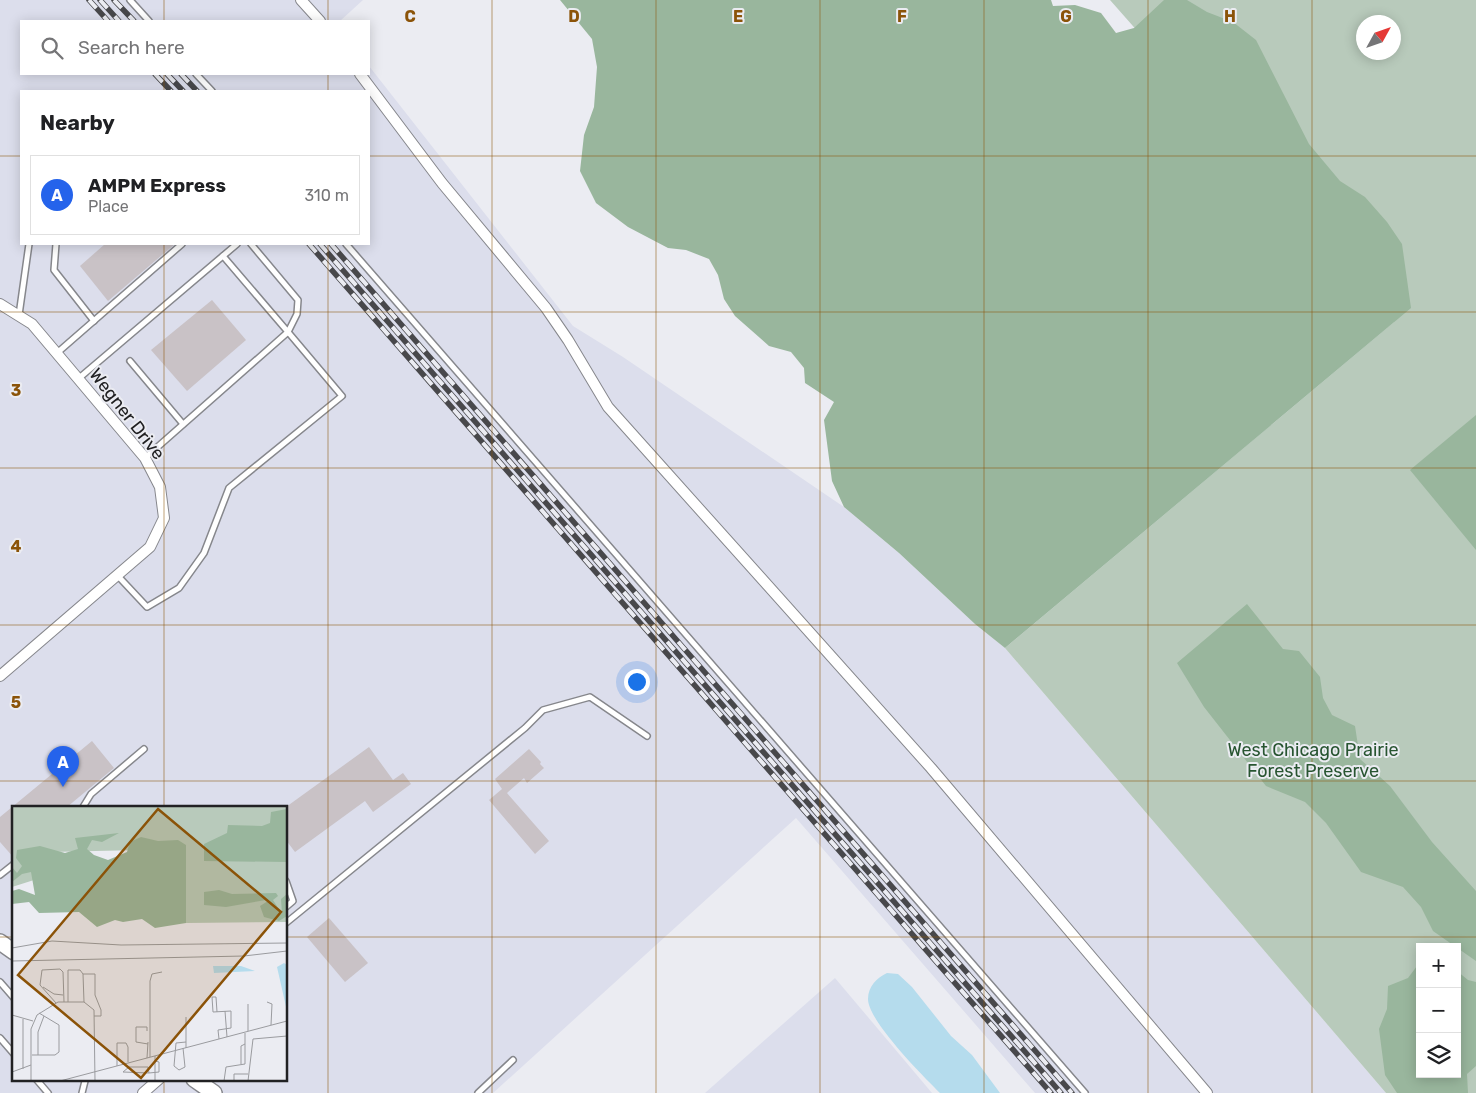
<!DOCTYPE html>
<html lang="en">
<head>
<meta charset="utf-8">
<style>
	body { margin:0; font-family:Rubik,sans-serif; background:#f6f6f6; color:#202124 }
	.controls { position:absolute; right:15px; bottom:15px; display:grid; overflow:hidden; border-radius:0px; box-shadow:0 2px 12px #0003 }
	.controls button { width:45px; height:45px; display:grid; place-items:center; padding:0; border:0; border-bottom:1px solid #e0e0e0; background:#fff; color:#202124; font:25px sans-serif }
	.compass { position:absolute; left:1356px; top:15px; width:45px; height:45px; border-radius:50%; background:#fff; box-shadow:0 2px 12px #0003; rotate:50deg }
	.you { position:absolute; left:636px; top:681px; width:18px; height:18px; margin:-12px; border:4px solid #fff; border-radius:50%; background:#1a73e8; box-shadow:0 0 0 8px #1a73e833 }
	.badge { display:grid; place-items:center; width:32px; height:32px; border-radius:50%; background:#2563eb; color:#fff; font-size:16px; font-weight:700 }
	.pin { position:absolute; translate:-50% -41px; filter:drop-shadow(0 1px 2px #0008) }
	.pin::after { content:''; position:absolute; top:26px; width:18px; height:15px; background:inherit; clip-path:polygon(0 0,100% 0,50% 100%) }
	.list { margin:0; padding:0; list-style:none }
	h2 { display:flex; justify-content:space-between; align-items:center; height:65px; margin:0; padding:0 20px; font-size:21px }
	h2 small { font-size:16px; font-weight:400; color:#757577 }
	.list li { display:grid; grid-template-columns:32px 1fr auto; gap:15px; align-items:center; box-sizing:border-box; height:80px; margin:0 10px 10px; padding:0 10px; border:1px solid #e0e0e0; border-radius:0px }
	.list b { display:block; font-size:19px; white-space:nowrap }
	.list p { margin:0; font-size:16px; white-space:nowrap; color:#757577 }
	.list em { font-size:16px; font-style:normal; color:#757577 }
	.icon { flex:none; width:28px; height:28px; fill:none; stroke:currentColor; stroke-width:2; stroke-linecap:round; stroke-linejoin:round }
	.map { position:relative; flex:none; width:1476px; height:1093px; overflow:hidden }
	.search { position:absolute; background:#fff; box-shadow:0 2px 12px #0003; left:20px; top:20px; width:350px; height:55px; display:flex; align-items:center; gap:12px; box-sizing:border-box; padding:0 18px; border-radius:0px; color:#757577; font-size:19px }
	.panel { position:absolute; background:#fff; box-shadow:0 2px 12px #0003; left:20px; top:90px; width:350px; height:155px; border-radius:0px }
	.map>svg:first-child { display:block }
</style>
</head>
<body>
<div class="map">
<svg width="1476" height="1093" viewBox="0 0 1476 1093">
	<rect width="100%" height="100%" fill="#ebecf2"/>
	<g fill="#dcdeec" fill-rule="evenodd">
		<path d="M0 0H363L340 21H21V74H369V66L573 326 623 357 844 507 899 553 975 624 1005 648 1386 1093H1035L796 818 493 1093H0ZM21 91H369V244H21ZM14 807H286V1079H14Z"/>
		<polygon points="835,978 932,1093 705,1093"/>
	</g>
	<path fill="#b8cabb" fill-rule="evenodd" d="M1110 0H1476V1093H1386L1005 648 1394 322ZM1364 22H1394V52H1364ZM1420 947H1457V1074H1420Z"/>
	<g fill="#99b69d">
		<polygon points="560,0 1051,0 1053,6 1075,5 1101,13 1116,33 1134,28 1164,0 1187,0 1207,12 1233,22 1256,40 1309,144 1340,181 1365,197 1387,222 1402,244 1411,308 1005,648 975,624 899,553 844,507 832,481 824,420 834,402 805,383 804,368 791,352 769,346 735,316 724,299 718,275 709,259 686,250 668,248 628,227 596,203 580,171 584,135 594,107 597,67 592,39"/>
		<polygon points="1476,415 1476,550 1410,470"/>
		<polygon points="1247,604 1283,649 1299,651 1320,677 1323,698 1332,715 1355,726 1360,759 1390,786 1432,842 1476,891 1476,961 1433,931 1421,907 1403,887 1361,872 1326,823 1305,802 1266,786 1204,707 1177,663"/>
		<polygon points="1420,962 1420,1074 1457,1074 1457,971 1468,980 1476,982 1476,1066 1467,1074 1468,1093 1397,1093 1385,1075 1379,1029 1387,1009 1388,986 1408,978"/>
	</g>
	<path fill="#b5dced" d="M887 973 898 974 912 987 951 1036 972 1055 1000 1093H940C923 1076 868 1021 868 999 868 986 877 978 887 973Z"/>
	<g fill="#c9c2c6">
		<polygon points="105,244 175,244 108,301 80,266"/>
		<polygon points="212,300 246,340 187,391 151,350"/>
		<polygon points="92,741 114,768 67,807 14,807 14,858 0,842 0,817"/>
		<polygon points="369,747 393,780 403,773 411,784 373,812 365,801 295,852 286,840 286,807"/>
		<polygon points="529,749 541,762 540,764 544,768 527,783 524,778 507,793 549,841 535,854 489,800 502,789 495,779"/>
		<polygon points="329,918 368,963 345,982 307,937"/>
	</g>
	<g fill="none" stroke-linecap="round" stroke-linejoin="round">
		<g stroke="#86878c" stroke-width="8">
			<g id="service">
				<polyline points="130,0 149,21"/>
				<polyline points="196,74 212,91"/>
				<polyline points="56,244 54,270 94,321"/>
				<polyline points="346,244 1085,1093"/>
				<polyline points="223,256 288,332 297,314 298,300 251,244"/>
				<polyline points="19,315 29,244"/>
				<polyline points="57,353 182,244"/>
				<polyline points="130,361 183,424"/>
				<polyline points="78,379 237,244"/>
				<polyline points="117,575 147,607 179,588 204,553 229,488 342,396 288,332 145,458"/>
				<polyline points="83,807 91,794 144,749"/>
				<polyline points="0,875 14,864"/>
				<polyline points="286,881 293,901 286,907"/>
				<polyline points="286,923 525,728 543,710 590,697 647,736"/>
				<polyline points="0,982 14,998"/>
				<polyline points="0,1038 14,1054"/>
				<polyline points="36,1079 48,1093"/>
				<polyline points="82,1093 85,1081 83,1079"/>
				<polyline points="478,1093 513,1060"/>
			</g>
		</g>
		<g stroke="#86878c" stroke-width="12">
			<g id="minor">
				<polyline points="301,0 320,21"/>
				<polyline points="360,74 442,183 546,308 568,340 608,407 931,768 1207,1093"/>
				<polyline points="0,304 32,324 145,458 160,487 164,518 150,547 0,676"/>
				<polyline points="143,1093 159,1079"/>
			</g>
		</g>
		<g stroke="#86878c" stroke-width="18">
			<g id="secondary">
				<polyline points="0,942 14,952"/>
				<polyline points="194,1079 214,1093"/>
			</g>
		</g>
		<use href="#service" stroke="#fff" stroke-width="5"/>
		<use href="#minor" stroke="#fff" stroke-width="10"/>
		<use href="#secondary" stroke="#fff" stroke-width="15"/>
		<g stroke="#48484b" stroke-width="5.5">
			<g id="rail">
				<polyline points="89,0 108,21"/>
				<polyline points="100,0 119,21"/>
				<polyline points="114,0 134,21"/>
				<polyline points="155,74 171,91"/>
				<polyline points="167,74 183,91"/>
				<polyline points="181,74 197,91"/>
				<polyline points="309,244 1051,1093"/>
				<polyline points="320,244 1061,1093"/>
				<polyline points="331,244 1072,1093"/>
			</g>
		</g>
		<use href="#rail" stroke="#ebecf2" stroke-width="4" stroke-dasharray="11" stroke-linecap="butt"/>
	</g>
	<path fill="none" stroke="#8b5308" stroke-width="1" stroke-opacity="0.55" d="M164 0V21M328 0V21M492 0V1093M656 0V1093M820 0V1093M984 0V1093M1148 0V1093M1312 0V1093M164 74V91M328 74V91M0 156H21M369 156H1476M164 244V807M328 244V1093M0 312H1476M0 468H1476M0 625H1476M0 781H1476M0 937H14M286 937H1476M164 1079V1093"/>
	<g text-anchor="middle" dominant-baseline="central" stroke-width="4" stroke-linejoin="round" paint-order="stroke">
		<g font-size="18" fill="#212123" stroke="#ebecf2">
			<text transform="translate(127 414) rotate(52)">Wegner Drive</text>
		</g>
		<g font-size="18" fill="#285531" stroke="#ebecf2">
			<text x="1313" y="750">West Chicago Prairie<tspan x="1313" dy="21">Forest Preserve</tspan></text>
		</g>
	</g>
	<g transform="translate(12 806)">
		<rect width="275" height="275" fill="#ebecf2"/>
		<path d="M0 0H275V116L174 117V43L38 46 22 74 0 81Z" fill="#b8cabb"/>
		<path d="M275 3V56L192 55V38L215 27 216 19 250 20 258 17 259 6ZM107 27 90 36 80 34 75 43 82 49 96 54 115 46 118 36 129 31 146 35 166 34 174 39V117L143 122 130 113 111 116 103 114 85 121 67 106 27 107 17 96 0 98V85L7 83 23 89 19 66 10 68 0 76V61L5 67 10 60 4 52 5 44 28 40 53 47 66 43 63 32ZM207 84 220 88 264 87 266 90 261 94 270 108 269 93 275 88V110L267 115 252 111 248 100 256 95 254 94 214 101 192 99V86Z" fill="#99b69d"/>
		<path d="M272 157 275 159V205L265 161ZM201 160H229L243 165 202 167Z" fill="#b5dced"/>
		<path fill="none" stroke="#9a9b9f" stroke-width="1" d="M0 142 40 135 109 139 275 137M0 155 232 150 275 145M31 181 42 188 51 189M204 191H200L201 206 219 205V222L206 224 207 233M204 191 205 206M56 196V164H68L71 168M72 196 71 168H83V189L89 204V210H82M255 196 260 198 259 219M44 197 28 179 30 164 48 163 51 166 52 196M213 205 215 231M0 209 21 215M135 225V221H124V236L136 238M236 225V198M171 242 173 261 167 264 162 260 164 237 174 236M174 242V211M20 249H43L47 246V219L27 207M26 249V226L32 210M138 251V175L140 168 150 166M135 252 136 236M229 258V240L233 238M105 260V237H114L116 241V256M11 263V213M0 266 19 259M111 266 117 261H136L137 267 147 266V256L143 255M111 266 137 267M19 275V223L25 209 46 196H72L82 204 83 275M48 275 275 215M143 275V250M212 275 214 261 233 258V227M222 275V268H236M236 275 241 233 275 230"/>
		<path fill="#8b5308" fill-opacity="0.15" stroke="#8b5308" stroke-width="2.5" d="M146 3 269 106 129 272 6 169Z"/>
		<rect width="275" height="275" fill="none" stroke="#212123" stroke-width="2.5"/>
	</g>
	<g font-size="16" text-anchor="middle" font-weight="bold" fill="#8b5308" stroke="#ebecf2" stroke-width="4" stroke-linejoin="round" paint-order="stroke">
		<text x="410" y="22">C</text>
		<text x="574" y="22">D</text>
		<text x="738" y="22">E</text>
		<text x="902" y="22">F</text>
		<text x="1066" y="22">G</text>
		<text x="1230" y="22">H</text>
		<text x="16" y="396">3</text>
		<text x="16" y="552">4</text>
		<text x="16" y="708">5</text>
	</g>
</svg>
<div class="controls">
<button>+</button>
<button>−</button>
<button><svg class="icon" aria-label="layers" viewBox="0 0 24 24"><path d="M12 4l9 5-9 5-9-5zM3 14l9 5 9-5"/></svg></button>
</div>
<svg class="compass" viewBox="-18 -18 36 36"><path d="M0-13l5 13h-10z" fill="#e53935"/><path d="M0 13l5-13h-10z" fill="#757577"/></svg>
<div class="you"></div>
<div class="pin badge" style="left:63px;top:787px">A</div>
<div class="search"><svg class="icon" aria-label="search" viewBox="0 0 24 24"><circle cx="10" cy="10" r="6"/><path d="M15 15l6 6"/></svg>Search here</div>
<section class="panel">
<h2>Nearby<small></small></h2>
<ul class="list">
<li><span class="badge">A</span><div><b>AMPM Express</b><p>Place</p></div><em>310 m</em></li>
</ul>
</section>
</div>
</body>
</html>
